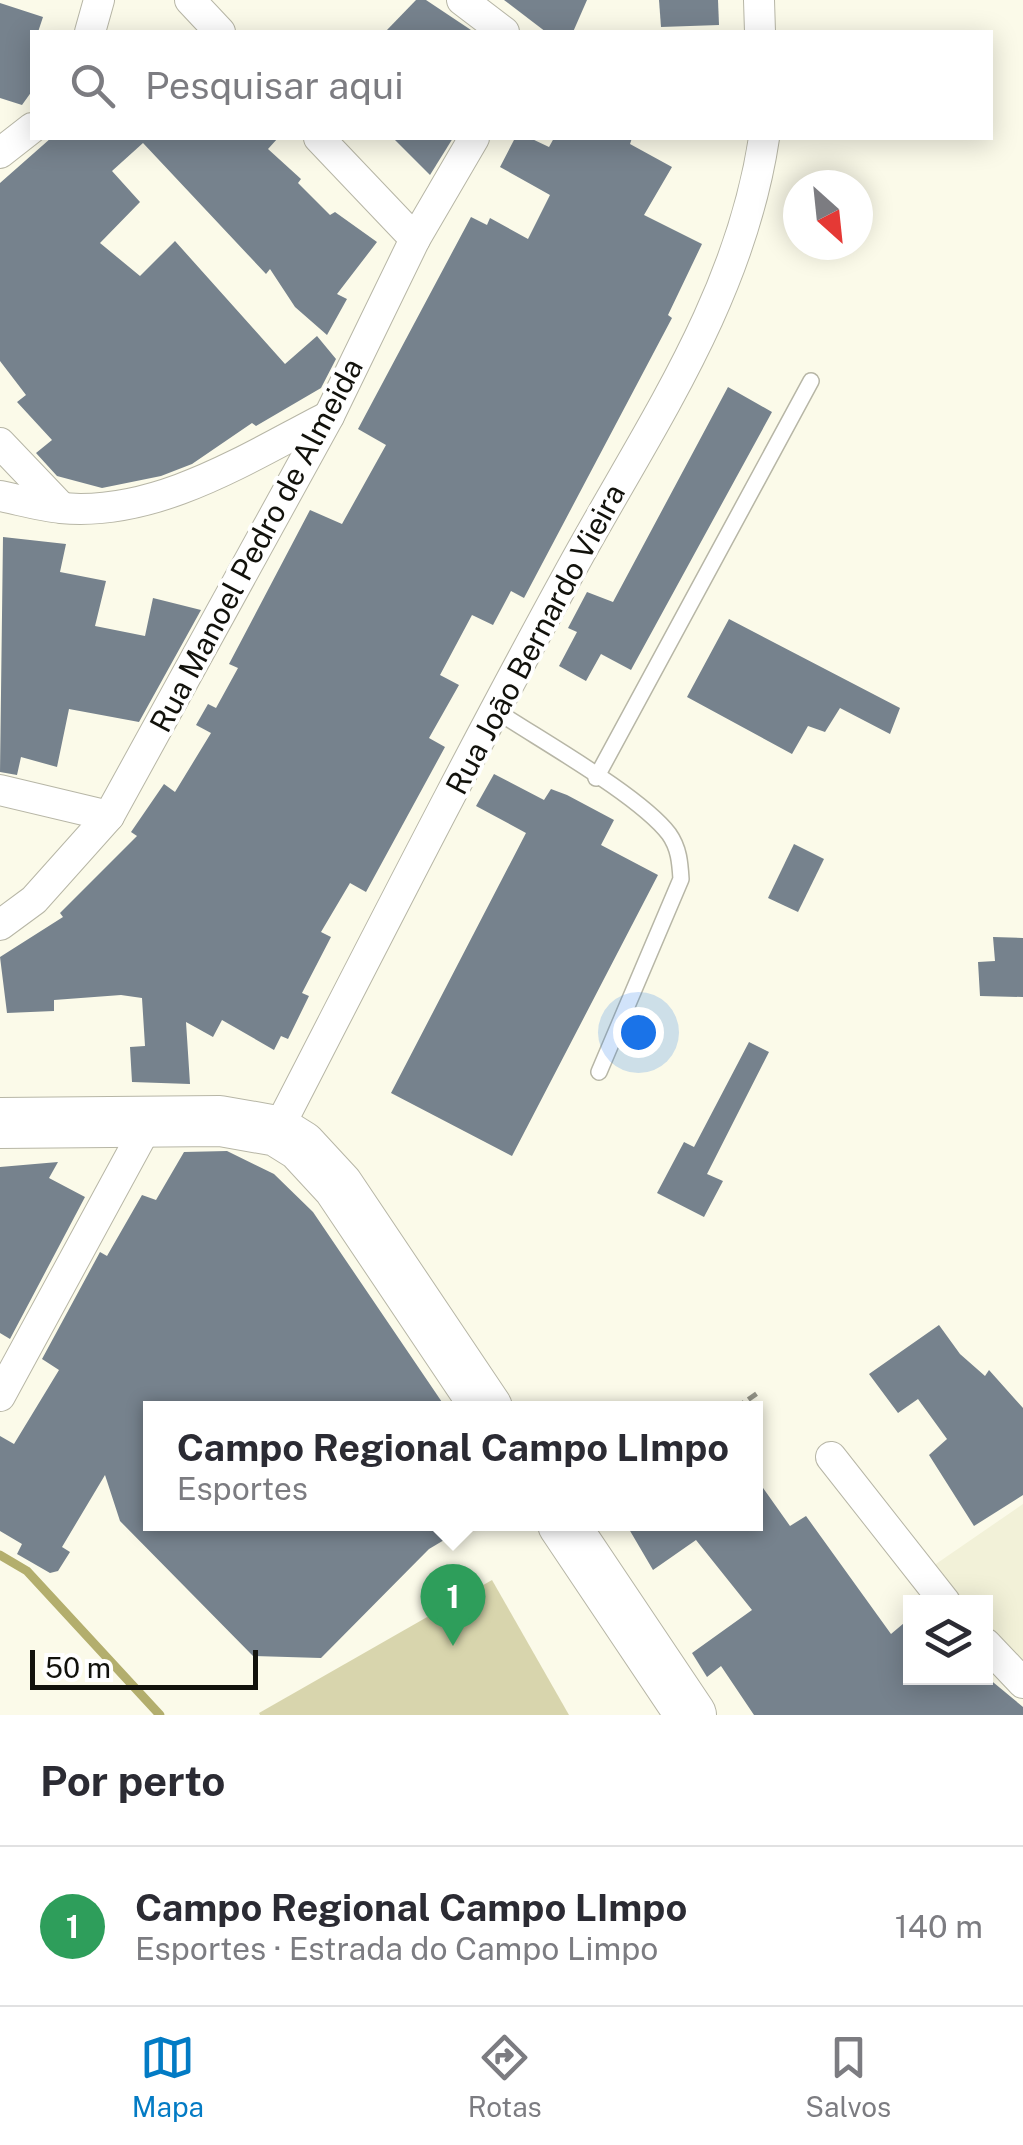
<!DOCTYPE html>
<html lang="pt">
<head>
<meta charset="utf-8">
<style>
	body { margin:0; font-family:"Public Sans",sans-serif; background:#f2f2f3; color:#2b2b33 }
	.controls { position:absolute; right:30px; bottom:30px; display:grid; overflow:hidden; border-radius:0px; box-shadow:0 5px 25px #0003 }
	.controls button { width:90px; height:90px; display:grid; place-items:center; padding:0; border:0; border-bottom:2px solid #e1e1e2; background:#fff; color:#2b2b33; font:50px sans-serif }
	.compass { position:absolute; left:783px; top:170px; width:90px; height:90px; border-radius:50%; background:#fff; box-shadow:0 5px 25px #0003; rotate:153deg }
	.scale { position:absolute; left:30px; bottom:25px; width:228px; box-sizing:border-box; padding-left:10px; border:5px solid #12120c; border-top:0; font-size:28px; line-height:35px; white-space:nowrap; color:#12120c; -webkit-text-stroke:8px #fff; paint-order:stroke }
	.you { position:absolute; left:638px; top:1032px; width:35px; height:35px; margin:-25px; border:8px solid #fff; border-radius:50%; background:#1a73e8; box-shadow:0 0 0 15px #1a73e833 }
	.badge { display:grid; place-items:center; width:65px; height:65px; border-radius:50%; background:#037bc4; color:#fff; font-size:32px; font-weight:700 }
	.pin { position:absolute; translate:-50% -82px; filter:drop-shadow(0 2px 5px #0008) }
	.pin::after { content:''; position:absolute; top:52px; width:35px; height:30px; background:inherit; clip-path:polygon(0 0,100% 0,50% 100%) }
	.popup { position:absolute; left:143px; top:1401px; width:620px; height:130px; box-sizing:border-box; display:grid; place-content:center; border-radius:0px; background:#fff; filter:drop-shadow(0 2px 8px #0005); font-size:32px; white-space:nowrap; color:#7c7c81 }
	.popup b { font-size:38px; color:#2b2b33 }
	.popup::after { content:''; position:absolute; left:50%; top:100%; margin-left:-20px; border:20px solid transparent; border-top-color:#fff }
	.list { margin:0; padding:0; list-style:none }
	h2 { display:flex; justify-content:space-between; align-items:center; height:130px; margin:0; padding:0 40px; font-size:42px }
	h2 small { font-size:32px; font-weight:400; color:#7c7c81 }
	.list li { display:grid; grid-template-columns:65px 1fr auto; gap:30px; align-items:center; box-sizing:border-box; height:160px; padding:0 40px; border-top:2px solid #e1e1e2 }
	.list b { display:block; font-size:38px; white-space:nowrap }
	.list p { margin:0; font-size:32px; white-space:nowrap; color:#7c7c81 }
	.list em { font-size:32px; font-style:normal; color:#7c7c81 }
	.icon { flex:none; width:55px; height:55px; fill:none; stroke:currentColor; stroke-width:2; stroke-linecap:round; stroke-linejoin:round }
	.map { position:relative; flex:none; width:1023px; height:1715px; overflow:hidden }
	.search { position:absolute; background:#fff; box-shadow:0 5px 25px #0003; left:30px; right:30px; top:30px; height:110px; display:flex; align-items:center; gap:25px; box-sizing:border-box; padding:0 35px; border-radius:0px; color:#7c7c81; font-size:38px }
	.sheet { height:290px; background:#fff }
	nav { display:flex; justify-content:space-around; align-items:center; box-sizing:border-box; height:140px; border-top:2px solid #e1e1e2; background:#fff; font-size:28px; color:#7c7c81 }
	nav a { display:grid; justify-items:center; gap:5px }
	nav .on { color:#037bc4 }
	.map>svg:first-child { display:block }
</style>
</head>
<body>
<div class="map">
<svg width="1023" height="1715" viewBox="0 0 1023 1715">
	<rect width="100%" height="100%" fill="#fbfae9"/>
	<polygon fill="#f2f1d8" points="1023,1504 1023,1663 986,1631 986,1602 963,1602 933,1566"/>
	<polygon fill="#d8d5ad" points="492,1580 569,1715 260,1715 259,1713"/>
	<g fill="none" stroke-linecap="round" stroke-linejoin="round">
		<polyline stroke="#b3ae6d" stroke-width="9" points="0,1555 27,1571 160,1715"/>
	</g>
	<g fill="#76828d">
		<polygon points="416,0 426,0 474,32 385,32"/>
		<polygon points="504,0 587,0 573,32 546,32"/>
		<polygon points="659,0 718,0 719,25 661,27"/>
		<polygon points="0,3 43,17 38,32 32,32 32,91 22,105 0,98"/>
		<polygon points="51,138 278,138 268,149 301,179 298,183 330,215 335,212 377,242 337,294 347,299 327,335 295,307 270,269 266,274 143,143 112,171 140,202 100,243 140,276 175,241 285,364 317,336 336,359 321,388 256,426 252,423 192,464 161,476 102,488 57,476 36,453 52,440 17,402 26,395 0,361 0,183"/>
		<polygon points="393,138 453,138 430,175"/>
		<polygon points="515,138 530,138 549,147 554,138 632,138 630,144 672,167 644,215 702,244 668,315 672,318 524,598 511,591 493,625 472,615 440,675 459,685 429,738 445,747 366,892 350,883 321,932 331,937 302,993 309,996 288,1039 281,1036 274,1050 222,1020 213,1037 186,1022 190,1084 132,1082 130,1047 145,1046 142,998 121,995 54,1000 54,1011 7,1013 0,957 63,917 60,913 137,836 131,832 164,784 175,792 211,733 196,725 208,704 216,708 238,668 229,664 310,510 342,524 386,445 358,429 471,217 487,225 490,218 528,239 550,195 500,167"/>
		<polygon points="728,387 772,412 631,670 601,654 586,681 559,666 577,632 568,628 587,592 613,602"/>
		<polygon points="3,537 66,544 60,572 106,581 95,626 145,636 153,598 201,610 139,722 69,709 57,767 21,757 17,775 0,772"/>
		<polygon points="729,619 900,708 890,734 840,708 825,732 808,726 792,754 687,697"/>
		<polygon points="494,774 544,800 551,789 567,795 614,820 601,845 658,875 512,1156 391,1093 526,833 476,806"/>
		<polygon points="794,844 824,859 798,912 768,898"/>
		<polygon points="993,937 1023,938 1023,997 980,996 978,962 995,961"/>
		<polygon points="749,1042 769,1052 707,1174 723,1181 704,1217 657,1193 684,1142 694,1147"/>
		<polygon points="227,1151 274,1174 313,1212 446,1408 150,1408 150,1524 471,1524 429,1549 321,1658 253,1656 120,1521 105,1475 62,1547 70,1552 58,1571 50,1573 17,1554 22,1544 0,1531 0,1436 14,1444 59,1370 42,1359 100,1252 107,1256 142,1195 156,1200 184,1152"/>
		<polygon points="58,1162 49,1178 85,1197 10,1339 0,1333 0,1167"/>
		<polygon points="939,1325 960,1354 985,1376 989,1370 1023,1408 1023,1495 974,1526 929,1455 947,1439 918,1399 898,1413 869,1374"/>
		<polygon points="756,1478 790,1526 806,1516 891,1634 910,1618 910,1678 988,1678 1023,1707 1023,1715 754,1715 721,1666 707,1677 692,1653 752,1610 696,1540 653,1570 626,1524 756,1524"/>
	</g>
	<g fill="none" stroke-linecap="round" stroke-linejoin="round">
		<g stroke="#b7b6a6" stroke-width="18">
			<g id="lane">
				<path d="M495 710C540 740 639 795 669 834 679 848 680 863 681 879L599 1072"/>
				<polyline points="596,778 811,381"/>
			</g>
		</g>
		<g stroke="#b7b6a6" stroke-width="32">
			<g id="street">
				<polyline points="190,0 220,32"/>
				<polyline points="462,0 504,32"/>
				<polyline points="759,0 760,32"/>
				<polyline points="90,32 99,0"/>
				<polyline points="319,138 415,239"/>
				<polyline points="0,153 32,128"/>
				<polyline points="0,443 62,508"/>
				<path d="M0 496C20 500 41 506 61 508 157 517 247 458 329 416"/>
				<polyline points="0,790 109,816"/>
				<polyline points="0,925 34,900 109,816 329,416 415,239 474,138"/>
				<path d="M277 1131C373 945 467 759 568 575 646 431 739 303 764 138"/>
				<polyline points="0,1396 149,1122"/>
				<polyline points="831,1457 945,1602"/>
				<polyline points="986,1644 1023,1683"/>
			</g>
		</g>
		<g stroke="#b7b6a6" stroke-width="52">
			<g id="primary">
				<polyline points="0,1123 220,1121 277,1131 301,1146 338,1186 487,1408"/>
				<polyline points="563,1524 691,1715"/>
			</g>
		</g>
		<polyline stroke="#939387" stroke-width="5" stroke-dasharray="10 5" stroke-linecap="butt" points="736,1408 759,1392"/>
		<use href="#lane" stroke="#fff" stroke-width="15"/>
		<use href="#street" stroke="#fff" stroke-width="30"/>
		<use href="#primary" stroke="#fff" stroke-width="50"/>
	</g>
	<g text-anchor="middle" dominant-baseline="central" stroke-width="8" stroke-linejoin="round" paint-order="stroke">
		<g font-size="30" fill="#12120c" stroke="#fff">
			<text transform="translate(256 545) rotate(-62)">Rua Manoel Pedro de Almeida</text>
			<text transform="translate(535 639) rotate(-62)">Rua João Bernardo Vieira</text>
		</g>
	</g>
</svg>
<div class="controls">
<button><svg class="icon" aria-label="layers" viewBox="0 0 24 24"><path d="M12 4l9 5-9 5-9-5zM3 14l9 5 9-5"/></svg></button>
</div>
<svg class="compass" viewBox="-18 -18 36 36"><path d="M0-13l5 13h-10z" fill="#e53935"/><path d="M0 13l5-13h-10z" fill="#7c7c81"/></svg>
<div class="scale">50 m</div>
<div class="you"></div>
<div class="pin badge" style="left:453px;top:1646px;background:#2e9e5b">1</div>
<div class="popup"><b>Campo Regional Campo LImpo</b>Esportes</div>
<div class="search"><svg class="icon" aria-label="search" viewBox="0 0 24 24"><circle cx="10" cy="10" r="6"/><path d="M15 15l6 6"/></svg>Pesquisar aqui</div>
</div>
<section class="sheet">
<h2>Por perto<small></small></h2>
<ul class="list">
<li><span class="badge" style="background:#2e9e5b">1</span><div><b>Campo Regional Campo LImpo</b><p>Esportes · Estrada do Campo Limpo</p></div><em>140 m</em></li>
</ul>
</section>
<nav>
<a class="on"><svg class="icon" aria-label="map" viewBox="0 0 24 24"><path d="M3 6l6-2 6 2 6-2v14l-6 2-6-2-6 2zM9 4v14M15 6v14"/></svg>Mapa</a>
<a><svg class="icon" aria-label="directions" viewBox="0 0 24 24"><path d="M12 3l9 9-9 9-9-9zM9 14v-3h6M13 9l2 2-2 2"/></svg>Rotas</a>
<a><svg class="icon" aria-label="saved" viewBox="0 0 24 24"><path d="M7 4h10v16l-5-4-5 4z"/></svg>Salvos</a>
</nav>
</body>
</html>
